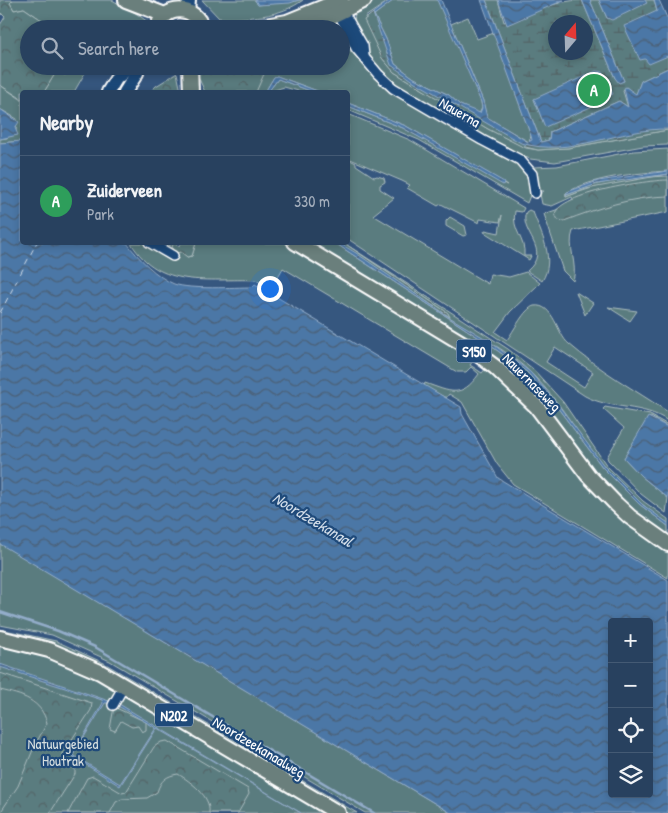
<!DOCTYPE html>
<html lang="en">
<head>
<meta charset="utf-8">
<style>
	body { margin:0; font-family:"Patrick Hand",sans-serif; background:#344c68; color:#f1f3f6 }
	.controls { position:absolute; right:15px; bottom:15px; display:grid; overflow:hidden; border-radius:5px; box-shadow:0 2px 8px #0003 }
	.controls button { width:45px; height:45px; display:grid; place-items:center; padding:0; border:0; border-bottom:1px solid #445a74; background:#28415f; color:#f1f3f6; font:25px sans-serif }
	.compass { position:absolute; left:548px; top:15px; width:45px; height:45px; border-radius:50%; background:#28415f; box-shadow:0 2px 8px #0003; rotate:19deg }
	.you { position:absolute; left:269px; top:288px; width:18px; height:18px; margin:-12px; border:4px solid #fff; border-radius:50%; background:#1a73e8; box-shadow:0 0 0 8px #1a73e833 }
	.badge { display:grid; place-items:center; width:32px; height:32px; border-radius:50%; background:#e797bd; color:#fff; font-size:16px; font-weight:700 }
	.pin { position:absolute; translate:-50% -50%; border:2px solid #fff; box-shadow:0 1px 5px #0006 }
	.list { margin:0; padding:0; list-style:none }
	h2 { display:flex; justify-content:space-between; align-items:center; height:65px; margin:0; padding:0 20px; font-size:21px }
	h2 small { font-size:16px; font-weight:400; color:#a5afbd }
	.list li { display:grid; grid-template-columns:32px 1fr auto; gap:15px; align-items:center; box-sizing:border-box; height:90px; padding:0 20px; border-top:1px solid #445a74 }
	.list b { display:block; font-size:19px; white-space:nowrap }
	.list p { margin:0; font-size:16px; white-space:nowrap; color:#a5afbd }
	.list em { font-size:16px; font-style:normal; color:#a5afbd }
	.icon { flex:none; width:28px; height:28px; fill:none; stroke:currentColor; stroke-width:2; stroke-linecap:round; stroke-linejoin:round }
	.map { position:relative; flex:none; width:668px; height:813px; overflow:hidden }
	.search { position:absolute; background:#28415f; box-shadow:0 2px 8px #0003; left:20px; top:20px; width:330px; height:55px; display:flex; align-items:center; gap:12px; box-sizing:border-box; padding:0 18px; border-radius:28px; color:#a5afbd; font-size:19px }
	.panel { position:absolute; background:#28415f; box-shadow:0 2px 8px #0003; left:20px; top:90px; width:330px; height:155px; border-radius:5px }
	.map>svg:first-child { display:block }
</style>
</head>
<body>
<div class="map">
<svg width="668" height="813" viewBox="0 0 668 813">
	<defs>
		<pattern id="forest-crowns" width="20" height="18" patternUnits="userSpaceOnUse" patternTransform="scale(1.25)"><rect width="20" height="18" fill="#5a7b7f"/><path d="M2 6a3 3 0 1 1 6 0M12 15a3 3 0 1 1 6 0" fill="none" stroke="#536466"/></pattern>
		<pattern id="wetland-marsh" width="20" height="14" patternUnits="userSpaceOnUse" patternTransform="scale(1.25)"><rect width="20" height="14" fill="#5a7b7f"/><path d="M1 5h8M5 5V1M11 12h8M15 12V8" fill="none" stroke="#536466"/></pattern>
		<pattern id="water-waves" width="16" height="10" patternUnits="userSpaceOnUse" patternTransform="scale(1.25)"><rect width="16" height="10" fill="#4b77a6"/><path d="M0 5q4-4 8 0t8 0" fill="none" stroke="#4c5f74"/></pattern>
	</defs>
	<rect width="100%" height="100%" fill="#36577f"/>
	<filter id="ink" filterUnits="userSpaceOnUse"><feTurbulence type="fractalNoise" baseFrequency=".02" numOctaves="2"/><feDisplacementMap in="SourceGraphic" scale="10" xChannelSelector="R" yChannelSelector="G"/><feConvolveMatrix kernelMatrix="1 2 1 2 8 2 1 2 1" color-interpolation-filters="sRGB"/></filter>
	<g filter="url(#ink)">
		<g fill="#5a7b7f" stroke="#acbdbf" fill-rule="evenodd">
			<polygon points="13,0 112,0 137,14 148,22 151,29 55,29 24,8 14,10 10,3"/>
			<path d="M202 0H255L258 5 303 0C281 17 246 19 219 18Z"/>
			<path d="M370 0H390L365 17 382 58 394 72 488 129 526 148 538 150 568 148 668 130V145L643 146 555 162 530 159 502 147 395 84C379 69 350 35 355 12Z"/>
			<polygon points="394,0 437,0 441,4 481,102 482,108 479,114 460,105 449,95 414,78 395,64 386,39 374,15"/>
			<polygon points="468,17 477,39 494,33 531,136 529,142 486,117 483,101 451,24"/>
			<polygon points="341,41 375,77 483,145 519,164 528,174 531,193 527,203 419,140 348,110 348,106 403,128 507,185 406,126 348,103 348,92 320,92 277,76 274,77 265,92 256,92 264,66 341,66"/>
			<polygon points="77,66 89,66 74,92 44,92 56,72 65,75"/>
			<polygon points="278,79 313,92 302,92 284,87 268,92"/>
			<polygon points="0,85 22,100 22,141 0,143 0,139 7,138 16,131 17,119 0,109"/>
			<path d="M348 114 410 140 524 208 522 212 515 211C511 231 526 238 524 256H531L529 260 484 232 485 230 499 233 502 215 500 222 480 219 479 223 441 204 438 206 407 188 410 185 402 181 348 158Z"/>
			<path d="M668 149V171C636 173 593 177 566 193V197C598 184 634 177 668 176V212L573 231C567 247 578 264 573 281L563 271 544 214 556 210 573 199 572 197 552 206 542 204 540 194 544 191H540L533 167 557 166 634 151Z"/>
			<path d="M348 159 356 163V165L374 177 377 176 384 178 385 182 380 185V189L394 198 373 215 488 284 490 274 509 277 526 272 540 283 510 312 495 332 507 340C513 332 525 308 534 306 554 303 557 335 569 344 599 370 635 390 668 412V421C644 404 611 410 585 396L348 239ZM555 347 593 372 584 387 546 362Z"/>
			<path d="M529 210 533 212C541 234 556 259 542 281L527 271C553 249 518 233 526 212Z"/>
			<polygon points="450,217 465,226 467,235 463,236 446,226 446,221"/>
			<path d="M131 243H146L170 251V245L165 248 152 243 166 245 173 243 187 257 192 256 196 243H285L454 344 475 358 470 365 482 373 487 367 508 385 668 549V578L513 484 497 464 462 402 449 394 446 398 424 386 425 383C451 392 461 399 479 374L471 367 466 372H457L283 268 269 292 262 288 264 285 256 280C207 278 160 290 131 243Z"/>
			<polygon points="304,243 335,243 487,343 527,372 554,403 603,468 639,504 668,526 668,538 611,492 525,387"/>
			<path d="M344 243 508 349 533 369 563 402 607 466 643 501 668 519V523C643 507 619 485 600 461 578 434 560 402 534 376 510 351 478 336 449 317L448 313Z"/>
			<polygon points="576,292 593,303 585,315"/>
			<polygon points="608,307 637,311 630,321"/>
			<polygon points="605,407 650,415 668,425 668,427 651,417 648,418 624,458 641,476 668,498 666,513 641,494 608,460 607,457 624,428 603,409"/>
			<polygon points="0,544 11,550 451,813 365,813 110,661 52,635 0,625"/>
			<polygon points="0,629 56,641 104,663 357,813 346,813 329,800 145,693 0,634"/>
			<polygon points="0,643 70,663 329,813 0,813"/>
		</g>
		<g fill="url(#forest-crowns)" stroke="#acbdbf">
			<polygon points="0,0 13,0 10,3 14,10 24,8 55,29 29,29 29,66 77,66 65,75 56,72 44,92 22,92 22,99 0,85 0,25 5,17 0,12"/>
			<polygon points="210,66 264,66 264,74 256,92 205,92 196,72 202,71 201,67"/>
			<polygon points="177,73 181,92 150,92 156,86"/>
			<path d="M668 180V196C631 197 598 208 564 221L558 220 555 214C560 193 648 180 668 180Z"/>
			<polygon points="173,243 179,246 181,243 196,243 192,256 187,257 181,252 176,253 172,251"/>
			<path d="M0 673 92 703 91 710 63 753V760L75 769V774L50 813H0L18 786 35 745 47 723C41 700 22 695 0 690Z"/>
			<polygon points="114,707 146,722 146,730 142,732 138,726 132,727 121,721 115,731 110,729"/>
			<path d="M167 741 248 789 249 794 238 813H209C211 796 191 782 178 774 166 776 161 780 157 792L147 798 122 799 116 802 110 813H68L87 778 93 776 122 793 126 792 154 747 161 742Z"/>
		</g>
		<g fill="url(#wetland-marsh)" stroke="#acbdbf" fill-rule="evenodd">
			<path d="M486 0H498L504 22C529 14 556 0 582 0L615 78 624 81 590 0H599L607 18 646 3 645 0H654L668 55V68L641 81 636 95 626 87 623 91 628 107 619 101 550 132 549 140 541 142ZM556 22H586V52H556ZM534 99 602 102 545 126Z"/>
			<polygon points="373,13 394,66 435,92 522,142 543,146 559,145 633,129 668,128 668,130 568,148 538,150 521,146 488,129 394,72 382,58 364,20"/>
			<polygon points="668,174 586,189 566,197 566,193 567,195 586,187 612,181"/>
			<polygon points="339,243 344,243 448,313 450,317"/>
		</g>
		<g fill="url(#water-waves)" stroke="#93adca" fill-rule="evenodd">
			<polygon points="255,0 299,0 290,3 258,5"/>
			<path d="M390 0H394L374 15 386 39 395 64 414 78 449 95 460 105 480 113 482 108 481 102 437 0H441L483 101 487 117 528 142 532 140 531 136 481 0H486L491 13 541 142 549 140 550 132 619 101 628 107 624 88 626 87 636 94 641 81 668 68V129C620 128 569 158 521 143L415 82 391 65 373 13Z"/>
			<polygon points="498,0 564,0 507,25"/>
			<polygon points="582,0 590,0 624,81 619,83 615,78"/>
			<polygon points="599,0 645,0 647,3 612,20 607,18"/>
			<polygon points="654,0 659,0 668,20 668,56 649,64 645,59 640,60 624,26 657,11"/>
			<polygon points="596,71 602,72 613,94 602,102 545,127 534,99"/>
			<polygon points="277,76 282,78 320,92 313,92 278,79 268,92 265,92 274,77"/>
			<polygon points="348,103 406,126 504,182 503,185 403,128 348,106"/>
			<polygon points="0,109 19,122 15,128 18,135 0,139"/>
			<path d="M22 141V242L127 243C137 257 158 278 174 284 191 290 234 287 252 287L255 284 461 407 462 414 498 478 668 580V813H451L0 544V143ZM612 622H649V794H612Z"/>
			<polygon points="668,171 668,174 597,184 566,195 567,192 598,181"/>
			<polygon points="335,243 339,243 356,253 449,317 486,339 530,372 556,402 605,467 643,505 668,523 668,526 639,504 603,468 554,403 527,372 487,343"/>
			<polygon points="648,417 668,427 668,498 641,476 624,458"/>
			<polygon points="0,664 109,701 109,703 105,703 73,755 120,784 156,728 118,706 119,704 301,813 157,728 120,786 72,756 103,703 102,700 0,667"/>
		</g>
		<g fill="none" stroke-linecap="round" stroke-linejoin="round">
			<polyline stroke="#93adca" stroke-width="2.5" points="0,612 58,631 95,647 374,813"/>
			<polyline stroke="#d2dde9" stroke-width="1" stroke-dasharray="6 5" stroke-linecap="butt" points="0,313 37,242"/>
			<g stroke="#fff" stroke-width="12">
				<g id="street">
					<polyline points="341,8 363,46 364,56"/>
					<polyline points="337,10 356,48 378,74 393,88 482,140 520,160 532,174 535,193"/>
					<polyline points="149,242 173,256"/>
					<polyline points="113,705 124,686"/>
				</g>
			</g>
			<g stroke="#fff" stroke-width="16">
				<g id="secondary">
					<polyline points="188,11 189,0"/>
					<polyline points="108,92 116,79 131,66"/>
					<polyline points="125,92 137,73 134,66"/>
				</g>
			</g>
			<g stroke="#fff" stroke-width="18">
				<g id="primary">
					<polyline points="126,0 165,15"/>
					<path d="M157 29C163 4 196 4 202 29"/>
					<polyline points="249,29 287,22 341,0"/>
					<polyline points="302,29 322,21 364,0"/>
					<polyline points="190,66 191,92"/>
					<polyline points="295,242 467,346 495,367 537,407 588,475 616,504 630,517 668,544"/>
					<polyline points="0,638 49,650 100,672 338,813"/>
				</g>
			</g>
			<use href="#street" stroke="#1f4a7a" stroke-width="9"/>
			<use href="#secondary" stroke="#1f4a7a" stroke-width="12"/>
			<use href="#primary" stroke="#6b7f7c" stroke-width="14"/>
		</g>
	</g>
	<g text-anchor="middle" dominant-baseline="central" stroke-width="4.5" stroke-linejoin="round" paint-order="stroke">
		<g fill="#1f4a7a" stroke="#bcc9d7" stroke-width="1">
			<rect x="456.5" y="339.5" width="35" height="23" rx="4"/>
			<rect x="155" y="703.5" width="38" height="23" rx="4"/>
		</g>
		<g font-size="14" font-weight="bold" fill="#fff">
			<text x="474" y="351">S150</text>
			<text x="174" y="715">N202</text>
		</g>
		<g font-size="15" fill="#fff" stroke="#1f4a7a">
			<text transform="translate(460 112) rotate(30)">Nauerna</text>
			<text transform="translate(532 382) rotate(45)">Nauernaseweg</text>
			<text transform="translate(259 747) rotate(31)">Noordzeekanaalweg</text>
		</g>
		<g font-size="15" fill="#d6dedf" stroke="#1f4a7a">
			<text x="63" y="743">Natuurgebied<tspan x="63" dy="17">Houtrak</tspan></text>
		</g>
		<g font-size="16" font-style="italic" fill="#d2dde9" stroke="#1f4a7a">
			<text transform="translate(313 519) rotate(31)">Noordzeekanaal</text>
		</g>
	</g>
</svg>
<div class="controls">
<button>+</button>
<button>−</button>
<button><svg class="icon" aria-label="locate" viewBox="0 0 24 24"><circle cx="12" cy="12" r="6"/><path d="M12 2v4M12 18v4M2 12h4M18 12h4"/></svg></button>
<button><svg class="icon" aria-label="layers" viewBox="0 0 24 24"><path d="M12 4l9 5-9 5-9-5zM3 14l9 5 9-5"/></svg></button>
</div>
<svg class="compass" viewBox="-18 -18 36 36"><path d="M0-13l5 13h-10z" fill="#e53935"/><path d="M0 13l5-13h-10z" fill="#a5afbd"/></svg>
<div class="you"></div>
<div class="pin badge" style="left:594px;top:90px;background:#2e9e5b">A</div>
<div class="search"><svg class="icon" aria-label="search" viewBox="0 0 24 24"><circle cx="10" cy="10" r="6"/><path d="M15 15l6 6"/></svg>Search here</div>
<section class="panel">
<h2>Nearby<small></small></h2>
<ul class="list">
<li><span class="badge" style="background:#2e9e5b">A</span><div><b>Zuiderveen</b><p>Park</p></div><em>330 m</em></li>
</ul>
</section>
</div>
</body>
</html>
